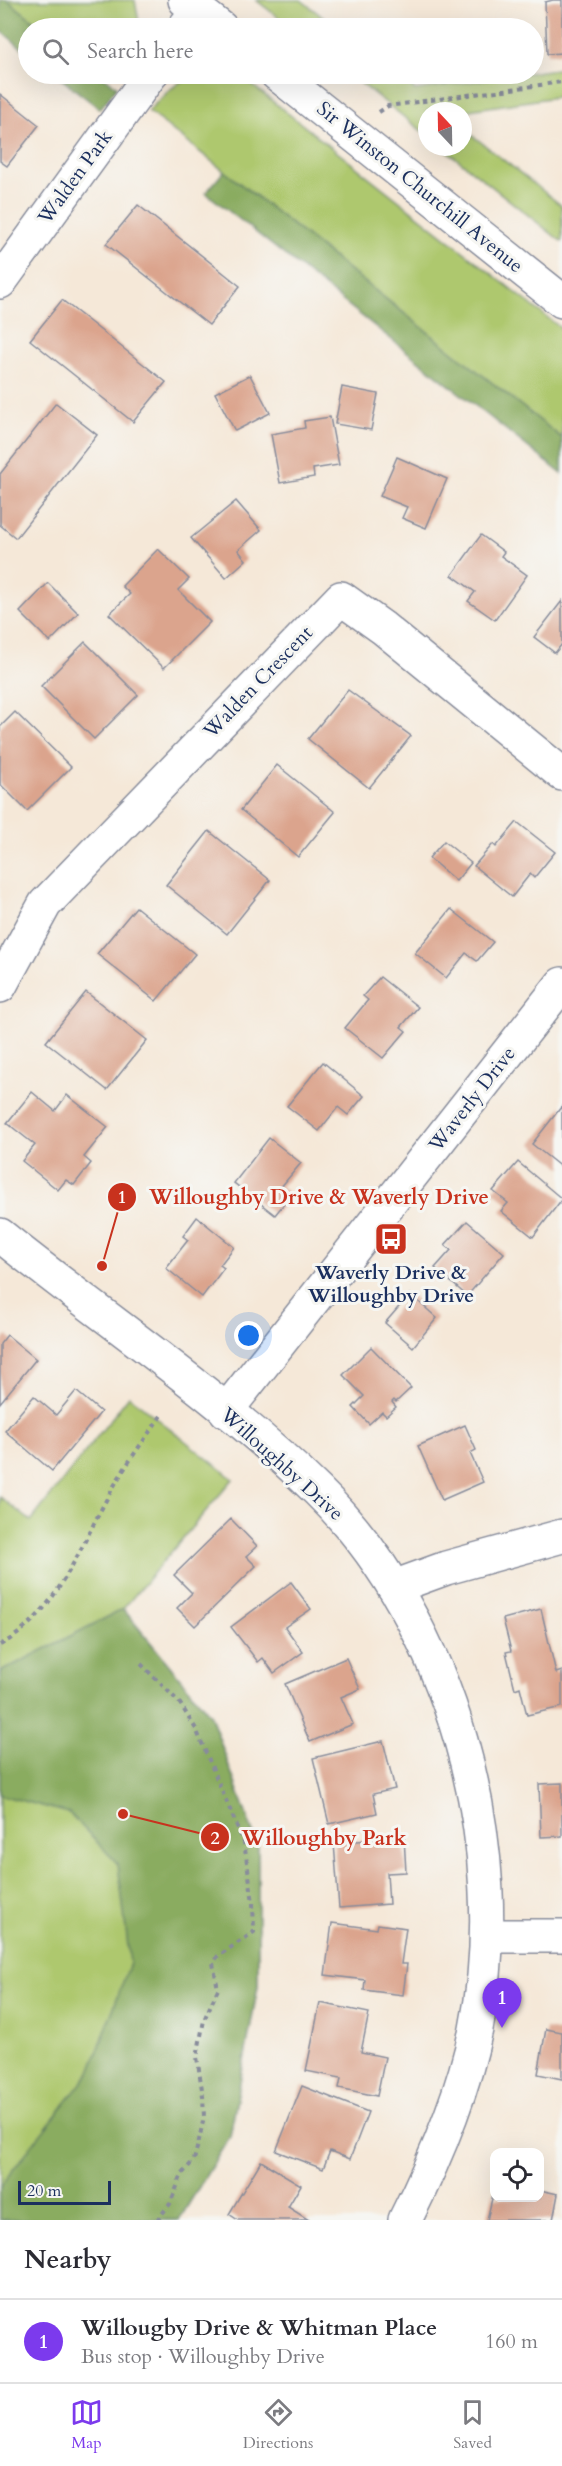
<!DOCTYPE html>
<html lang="en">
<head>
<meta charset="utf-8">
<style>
	body { margin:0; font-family:Cardo,serif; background:#f7f7f7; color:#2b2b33 }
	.controls { position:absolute; right:18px; bottom:18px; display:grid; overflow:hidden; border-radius:12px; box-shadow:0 6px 24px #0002 }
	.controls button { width:54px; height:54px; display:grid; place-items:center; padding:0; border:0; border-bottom:2px solid #e1e1e2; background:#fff; color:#2b2b33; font:30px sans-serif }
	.compass { position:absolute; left:418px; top:102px; width:54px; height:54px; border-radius:50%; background:#fff; box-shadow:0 6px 24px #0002; rotate:338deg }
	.scale { position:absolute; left:18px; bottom:15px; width:93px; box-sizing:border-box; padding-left:6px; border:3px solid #1b2f5e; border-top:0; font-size:16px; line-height:21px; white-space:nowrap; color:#1b2f5e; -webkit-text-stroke:4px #f6f6f2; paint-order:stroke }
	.you { position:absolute; left:249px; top:1336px; width:21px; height:21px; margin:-15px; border:4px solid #fff; border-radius:50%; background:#1a73e8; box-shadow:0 0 0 9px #1a73e833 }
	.badge { display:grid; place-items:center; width:39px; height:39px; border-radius:50%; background:#7c3aed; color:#fff; font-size:20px; font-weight:700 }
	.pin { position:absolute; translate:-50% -50px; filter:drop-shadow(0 2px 3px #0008) }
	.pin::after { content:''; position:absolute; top:32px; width:21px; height:18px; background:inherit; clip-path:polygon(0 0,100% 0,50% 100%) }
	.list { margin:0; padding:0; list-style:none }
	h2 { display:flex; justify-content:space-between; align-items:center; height:78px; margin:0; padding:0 24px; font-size:26px }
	h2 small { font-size:20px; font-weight:400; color:#7c7c81 }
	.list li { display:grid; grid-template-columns:39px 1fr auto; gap:18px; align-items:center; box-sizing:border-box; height:84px; padding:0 24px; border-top:2px solid #e1e1e2 }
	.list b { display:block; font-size:22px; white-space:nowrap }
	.list p { margin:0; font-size:20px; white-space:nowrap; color:#7c7c81 }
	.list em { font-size:20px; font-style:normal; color:#7c7c81 }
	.icon { flex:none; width:33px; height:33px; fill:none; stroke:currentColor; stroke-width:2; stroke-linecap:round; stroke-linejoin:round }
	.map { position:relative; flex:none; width:562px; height:2220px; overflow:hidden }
	.search { position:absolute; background:#fff; box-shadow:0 6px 24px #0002; left:18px; right:18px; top:18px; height:66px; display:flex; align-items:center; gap:15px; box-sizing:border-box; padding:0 21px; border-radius:33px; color:#7c7c81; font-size:22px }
	.sheet { height:162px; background:#fff }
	nav { display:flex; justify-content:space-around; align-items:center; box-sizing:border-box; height:84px; border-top:2px solid #e1e1e2; background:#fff; font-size:16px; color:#7c7c81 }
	nav a { display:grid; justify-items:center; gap:3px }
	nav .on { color:#7c3aed }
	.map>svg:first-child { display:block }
</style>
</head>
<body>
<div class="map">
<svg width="562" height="2220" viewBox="0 0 562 2220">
	<rect width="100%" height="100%" fill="#f6f6f2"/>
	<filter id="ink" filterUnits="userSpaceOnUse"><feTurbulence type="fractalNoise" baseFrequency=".0167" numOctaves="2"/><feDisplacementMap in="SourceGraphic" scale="12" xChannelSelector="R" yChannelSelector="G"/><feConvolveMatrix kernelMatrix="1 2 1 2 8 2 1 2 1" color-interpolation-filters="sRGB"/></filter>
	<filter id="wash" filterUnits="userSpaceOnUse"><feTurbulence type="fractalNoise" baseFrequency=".008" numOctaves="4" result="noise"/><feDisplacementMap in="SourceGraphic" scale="24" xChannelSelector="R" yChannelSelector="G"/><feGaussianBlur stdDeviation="1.35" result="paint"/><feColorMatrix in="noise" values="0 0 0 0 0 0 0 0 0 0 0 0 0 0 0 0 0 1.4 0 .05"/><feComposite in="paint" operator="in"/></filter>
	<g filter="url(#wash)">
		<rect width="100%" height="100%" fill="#f5e8d8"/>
		<g fill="#aec86e" stroke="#647c66" stroke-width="1.5">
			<polygon points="7,0 135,0 140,28 43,28"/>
			<polygon points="256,0 301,0 337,28 292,28"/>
			<polygon points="562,68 562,96 463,111 427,111 427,135 349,74 394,74 415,90"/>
			<path d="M226 74 243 78 562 329V438L148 111C178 82 182 73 226 74Z"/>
			<polygon points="463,128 562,206 562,242 442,147 463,147"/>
			<polygon points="129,1396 233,1479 123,1609 211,1716 258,1847 258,1986 230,2136 179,2220 0,2220 0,1497 31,1521"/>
		</g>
		<g fill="#8aac61" stroke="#526e60" stroke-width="1.5">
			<polygon points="0,0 7,0 43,28 28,28 28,53 0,30"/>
			<polygon points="55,74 100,74 117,87 100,109"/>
			<polygon points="224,171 562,438 562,474 206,193"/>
			<polygon points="123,1609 211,1716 258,1847 258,1986 230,2136 179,2220 0,2220 0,2186 90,2072 130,1963 118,1864 69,1813 0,1795 0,1672"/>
		</g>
		<g id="blocks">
			<g fill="#dba48d">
				<polygon points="553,0 562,0 562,53 547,54 545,2"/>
				<polygon points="0,94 39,125 7,166 0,161"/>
				<polygon points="138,205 240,286 209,325 106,244"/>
				<polygon points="62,300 166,382 133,422 30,340"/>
				<polygon points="250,375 270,413 235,431 215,393"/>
				<polygon points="342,387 378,394 371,430 335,424"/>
				<polygon points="56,403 97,435 16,538 0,525 0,474"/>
				<polygon points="330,417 339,465 313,469 314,477 280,483 271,434 305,428 304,421"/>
				<polygon points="397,457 447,479 426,528 402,518 407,507 380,496"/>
				<polygon points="236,501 261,530 238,550 246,560 226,578 191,538"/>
				<polygon points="481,535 504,552 501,556 527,575 495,620 468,601 475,592 452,575"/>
				<polygon points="158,549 189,579 178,590 210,622 164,668 109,614 130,594 122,586"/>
				<polygon points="48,583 78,613 50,642 20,612"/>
				<polygon points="562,601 562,644 555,653 534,637"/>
				<polygon points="85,642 138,695 94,739 41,686"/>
				<polygon points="348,690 411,736 369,788 308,739"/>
				<polygon points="15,712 71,767 27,811 0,784 0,727"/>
				<polygon points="277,765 335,812 298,857 241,810"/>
				<polygon points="517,822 555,852 534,878 530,874 512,897 474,866 493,844 496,847"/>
				<polygon points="209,831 270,880 227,934 166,885"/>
				<polygon points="444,841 471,863 456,881 429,858"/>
				<polygon points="136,907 195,954 156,1001 97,954"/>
				<polygon points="451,909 493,942 477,961 466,953 446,978 415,953"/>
				<polygon points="380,977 418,1007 401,1027 406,1031 383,1058 345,1028 368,1000 363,996"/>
				<polygon points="86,992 147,1040 107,1090 46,1042"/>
				<polygon points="323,1062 364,1096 348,1115 338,1107 319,1131 287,1106"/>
				<polygon points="32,1092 55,1111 67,1095 108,1127 84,1157 91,1163 74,1185 66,1180 58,1190 22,1161 35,1145 7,1123"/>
				<polygon points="562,1106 562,1168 532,1144"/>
				<polygon points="269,1138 301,1163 281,1187 291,1195 275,1215 234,1183"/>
				<polygon points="518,1162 562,1199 533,1237 501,1211 508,1203 493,1191"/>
				<polygon points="197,1217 234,1247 220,1265 224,1268 202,1297 166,1268 188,1240 183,1236"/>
				<polygon points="467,1221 504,1253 467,1296 435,1268 451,1250 445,1245"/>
				<polygon points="410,1294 437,1318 413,1347 385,1323"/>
				<polygon points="7,1335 36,1359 0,1403 0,1344"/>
				<polygon points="371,1347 411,1388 396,1402 394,1400 392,1402 396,1407 386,1416 382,1412 369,1424 353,1407 364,1396 343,1375"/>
				<polygon points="76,1391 101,1412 52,1471 5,1431 34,1396 56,1415"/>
				<polygon points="465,1425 476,1450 470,1453 483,1482 442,1500 418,1446"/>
				<polygon points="231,1519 257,1546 246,1556 256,1566 195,1626 177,1608 192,1593 174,1575"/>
				<polygon points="291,1582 311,1609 285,1627 303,1652 274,1673 263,1658 258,1662 231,1627"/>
				<polygon points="541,1609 556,1673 562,1671 562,1707 527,1715 520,1687 515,1689 506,1652 511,1651 503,1619"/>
				<polygon points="346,1658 360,1689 341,1697 353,1724 310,1742 285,1684"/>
				<polygon points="383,1741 395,1789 373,1794 377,1813 329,1824 313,1758"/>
				<polygon points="562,1783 562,1836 541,1837 539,1784"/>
				<polygon points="404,1837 406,1872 387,1873 389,1904 339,1908 334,1843"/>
				<polygon points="332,1923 377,1929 378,1924 406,1928 401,1964 407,1964 403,1995 364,1990 365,1980 325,1975"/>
				<polygon points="320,2003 369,2013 361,2052 385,2057 377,2096 339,2088 341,2078 306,2071"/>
				<polygon points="546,2029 562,2032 562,2079 538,2074"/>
				<polygon points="302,2086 368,2112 350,2159 330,2151 323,2169 276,2151"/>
				<polygon points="261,2161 301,2185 288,2207 309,2220 238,2220 229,2214"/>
				<polygon points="494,2190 494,2198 540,2198 540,2190 558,2194 553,2220 487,2220"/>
			</g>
		</g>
	</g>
	<g filter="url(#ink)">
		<use href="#blocks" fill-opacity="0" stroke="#888c9b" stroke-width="1.5"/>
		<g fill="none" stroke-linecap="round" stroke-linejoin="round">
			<g stroke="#888c9b" stroke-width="36">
				<g id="street">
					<polyline points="184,28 198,10"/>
					<polyline points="0,282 151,74"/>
					<polyline points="0,986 45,904 341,598 383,628 562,774"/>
					<polyline points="394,1587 446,1568 562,1536"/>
					<polyline points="488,1936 562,1936"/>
				</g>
			</g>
			<g stroke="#888c9b" stroke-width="36">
				<g id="secondary">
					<polyline points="185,0 221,28"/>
					<polyline points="277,74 562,301"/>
					<path d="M0 1235C104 1319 223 1398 318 1491 452 1622 513 1848 476 2029 463 2095 435 2160 405 2220"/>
					<polyline points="226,1411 562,984"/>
				</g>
			</g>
			<g stroke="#888c9b" stroke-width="4" stroke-dasharray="4.5 4.5" stroke-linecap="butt">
				<polyline points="379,112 388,106 562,82"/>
				<path d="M0 1645C57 1615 80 1546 110 1493 125 1466 143 1441 161 1416"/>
				<polyline points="141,1664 179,1702 196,1729 244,1843 253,1902 254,1932 218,1956 213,1963 218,1989 204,2020 197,2057 203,2096 204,2117 199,2140 194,2160 182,2174 170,2204 157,2220"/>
			</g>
			<use href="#street" stroke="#fff" stroke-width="33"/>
			<use href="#secondary" stroke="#fff" stroke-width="33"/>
		</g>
	</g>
	<defs>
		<g id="bus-square" transform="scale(1.725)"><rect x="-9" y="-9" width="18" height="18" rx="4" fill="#c8321e" stroke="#f6f6f2"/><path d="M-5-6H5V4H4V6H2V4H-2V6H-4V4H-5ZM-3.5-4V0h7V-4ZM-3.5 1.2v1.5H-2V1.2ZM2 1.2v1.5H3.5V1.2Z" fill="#fff"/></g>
	</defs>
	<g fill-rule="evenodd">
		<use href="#bus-square" x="391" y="1239"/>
	</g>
	<g text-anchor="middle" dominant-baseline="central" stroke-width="6" stroke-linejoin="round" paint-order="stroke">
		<g font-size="20" fill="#1b2f5e" stroke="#f6f6f2">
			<text transform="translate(75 177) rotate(-54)">Walden Park</text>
			<text transform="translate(420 187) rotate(39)">Sir Winston Churchill Avenue</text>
			<text transform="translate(258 682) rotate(-46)">Walden Crescent</text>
			<text transform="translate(472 1099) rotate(-52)">Waverly Drive</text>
			<text transform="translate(282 1464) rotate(42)">Willoughby Drive</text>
		</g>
		<g font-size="20" font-weight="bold" fill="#1b2f5e" stroke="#f6f6f2">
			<text x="391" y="1272">Waverly Drive &amp;<tspan x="391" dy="23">Willoughby Drive</tspan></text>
		</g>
	</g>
	<path fill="none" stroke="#c8321e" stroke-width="2" d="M102 1266L122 1197M123 1814L215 1837"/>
	<g fill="#c8321e" stroke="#f6f6f2" stroke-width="2">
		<circle cx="102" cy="1266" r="6"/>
		<circle cx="123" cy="1814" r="6"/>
		<circle cx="122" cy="1197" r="15"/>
		<circle cx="215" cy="1837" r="15"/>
	</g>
	<g font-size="18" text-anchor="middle" font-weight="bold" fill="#fff">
		<text x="122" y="1203">1</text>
		<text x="215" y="1844">2</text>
	</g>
	<g font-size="21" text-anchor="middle" font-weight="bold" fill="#c8321e" stroke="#f6f6f2" stroke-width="6" stroke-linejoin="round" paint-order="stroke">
		<text x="319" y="1204">Willoughby Drive &amp; Waverly Drive</text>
		<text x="324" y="1845">Willoughby Park</text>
	</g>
</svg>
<div class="controls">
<button><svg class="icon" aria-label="locate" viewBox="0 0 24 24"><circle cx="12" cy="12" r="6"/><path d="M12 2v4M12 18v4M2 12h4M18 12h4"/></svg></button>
</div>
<svg class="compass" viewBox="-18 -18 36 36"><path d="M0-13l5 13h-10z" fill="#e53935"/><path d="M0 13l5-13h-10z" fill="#7c7c81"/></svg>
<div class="scale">20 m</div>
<div class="you"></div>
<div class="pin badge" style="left:502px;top:2028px">1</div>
<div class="search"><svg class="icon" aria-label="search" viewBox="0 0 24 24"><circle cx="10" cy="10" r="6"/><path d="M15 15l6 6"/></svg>Search here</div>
</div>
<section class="sheet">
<h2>Nearby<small></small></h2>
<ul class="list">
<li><span class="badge">1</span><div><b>Willougby Drive &amp; Whitman Place</b><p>Bus stop · Willoughby Drive</p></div><em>160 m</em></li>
</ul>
</section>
<nav>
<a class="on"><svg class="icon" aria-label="map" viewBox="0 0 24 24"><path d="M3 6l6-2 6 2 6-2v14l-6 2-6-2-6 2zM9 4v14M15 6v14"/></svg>Map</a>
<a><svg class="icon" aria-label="directions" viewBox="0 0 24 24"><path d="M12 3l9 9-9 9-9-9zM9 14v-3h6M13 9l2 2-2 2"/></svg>Directions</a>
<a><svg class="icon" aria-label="saved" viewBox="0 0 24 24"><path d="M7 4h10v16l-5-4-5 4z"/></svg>Saved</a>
</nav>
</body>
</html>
